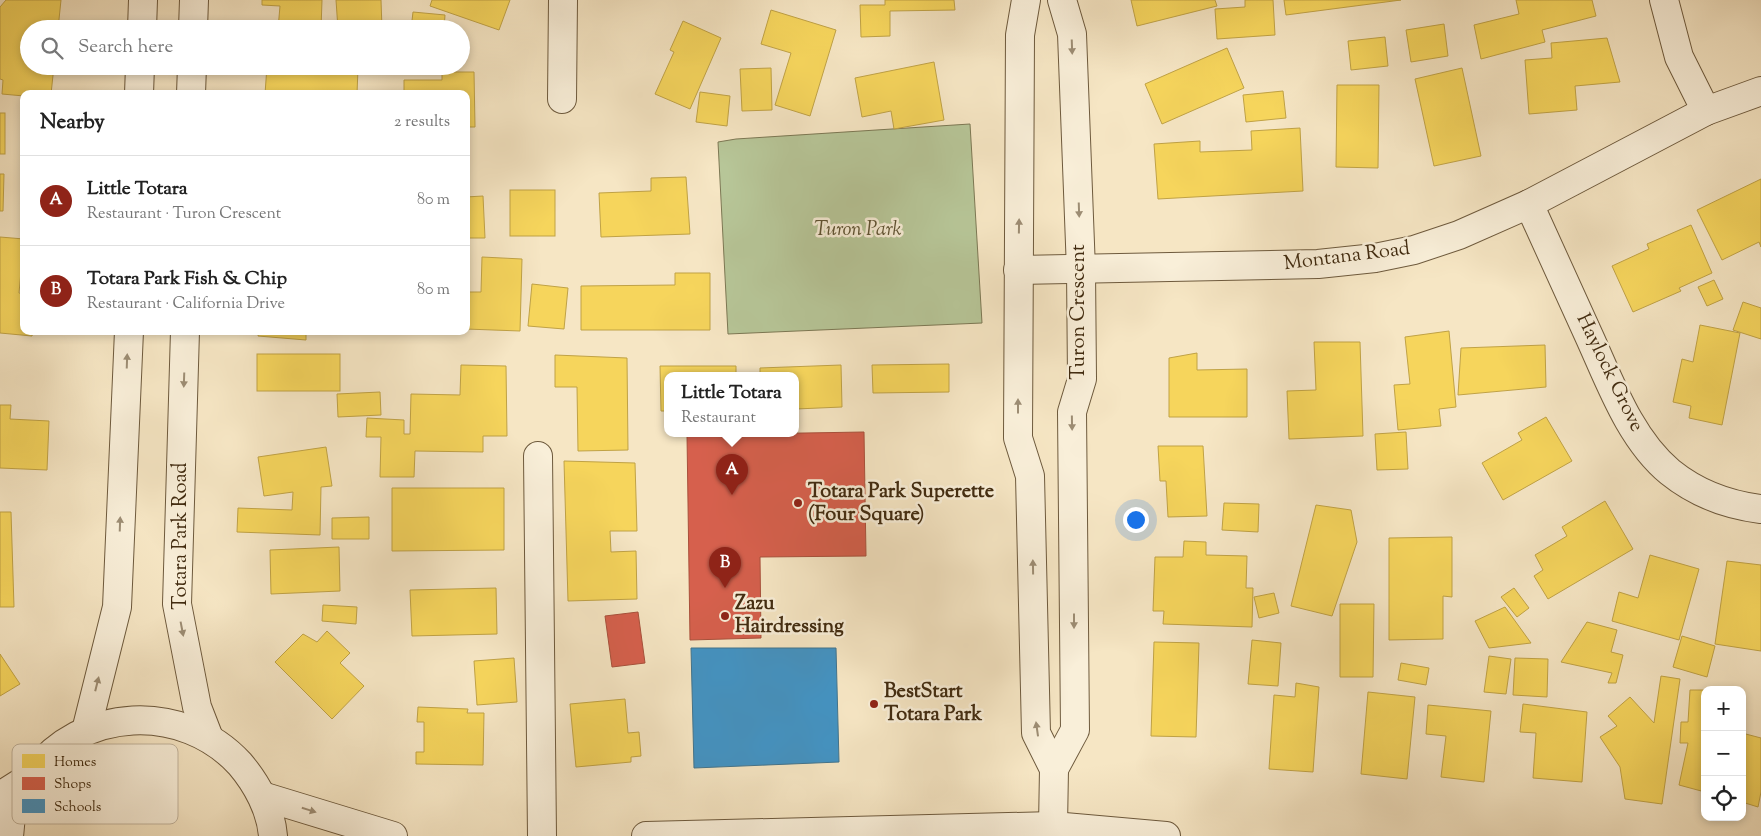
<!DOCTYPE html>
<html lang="en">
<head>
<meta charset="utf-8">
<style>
	body { margin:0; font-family:"Sorts Mill Goudy",serif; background:#f2f2f2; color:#222 }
	.controls { position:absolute; right:15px; bottom:15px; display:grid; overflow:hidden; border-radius:10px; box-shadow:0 2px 8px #0003 }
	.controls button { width:45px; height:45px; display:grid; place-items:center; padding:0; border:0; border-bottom:1px solid #e0e0e0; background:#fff; color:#222; font:25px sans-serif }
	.you { position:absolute; left:1135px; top:519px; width:18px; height:18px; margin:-12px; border:4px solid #fff; border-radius:50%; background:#1a73e8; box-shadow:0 0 0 8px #1a73e833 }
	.badge { display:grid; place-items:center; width:32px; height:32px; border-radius:50%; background:#8f2418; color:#fff; font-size:16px; font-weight:700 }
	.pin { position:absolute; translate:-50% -41px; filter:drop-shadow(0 1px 2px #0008) }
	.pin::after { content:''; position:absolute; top:26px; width:18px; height:15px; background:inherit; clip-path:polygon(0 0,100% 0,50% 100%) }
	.popup { position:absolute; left:664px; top:372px; width:135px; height:65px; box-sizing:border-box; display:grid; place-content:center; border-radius:10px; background:#fff; filter:drop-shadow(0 1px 4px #0005); font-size:16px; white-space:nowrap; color:#767676 }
	.popup b { font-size:19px; color:#222 }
	.popup::after { content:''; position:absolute; left:50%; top:100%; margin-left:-10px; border:10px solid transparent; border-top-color:#fff }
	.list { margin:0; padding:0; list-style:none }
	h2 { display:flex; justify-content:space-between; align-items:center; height:65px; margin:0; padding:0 20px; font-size:21px }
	h2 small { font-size:16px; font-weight:400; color:#767676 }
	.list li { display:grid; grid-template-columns:32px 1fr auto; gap:15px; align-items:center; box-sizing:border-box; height:90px; padding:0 20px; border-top:1px solid #e0e0e0 }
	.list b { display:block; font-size:19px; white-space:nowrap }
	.list p { margin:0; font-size:16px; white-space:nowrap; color:#767676 }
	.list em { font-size:16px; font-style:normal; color:#767676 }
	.icon { flex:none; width:28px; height:28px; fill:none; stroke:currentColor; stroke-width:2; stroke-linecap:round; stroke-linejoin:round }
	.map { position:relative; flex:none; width:1761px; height:836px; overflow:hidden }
	.search { position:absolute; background:#fff; box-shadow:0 2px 8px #0003; left:20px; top:20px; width:450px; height:55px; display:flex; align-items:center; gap:12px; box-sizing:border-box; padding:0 18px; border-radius:28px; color:#767676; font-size:19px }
	.panel { position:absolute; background:#fff; box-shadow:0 2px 8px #0003; left:20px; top:90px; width:450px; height:245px; border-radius:10px }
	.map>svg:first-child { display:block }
</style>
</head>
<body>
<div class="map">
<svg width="1761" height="836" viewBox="0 0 1761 836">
	<rect width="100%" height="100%" fill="#f6e6c4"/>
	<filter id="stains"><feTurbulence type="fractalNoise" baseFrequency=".004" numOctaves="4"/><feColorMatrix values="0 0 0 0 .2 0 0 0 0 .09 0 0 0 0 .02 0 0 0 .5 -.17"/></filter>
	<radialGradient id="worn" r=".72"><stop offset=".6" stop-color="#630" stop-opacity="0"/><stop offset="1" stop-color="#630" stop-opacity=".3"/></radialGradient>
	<polygon fill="#b7c698" stroke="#7c7854" points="970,124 982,323 728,334 718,142 736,139"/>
	<g fill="#f6d55c" stroke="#c0a245">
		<polygon points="6,0 61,0 58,29 29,29 29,66 54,66 51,94 24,94 24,96 2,94 3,80 0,79 0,7"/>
		<polygon points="262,0 322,0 321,29 278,29 280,6 262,5"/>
		<polygon points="336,0 381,0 382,29 338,29"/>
		<polygon points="432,0 510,0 499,30 430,6"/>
		<polygon points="885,0 954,0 955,10 890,11 890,36 861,37 860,5 885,5"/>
		<polygon points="1131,0 1215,0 1217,6 1137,26"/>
		<polygon points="1245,0 1273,0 1275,35 1217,39 1215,9 1245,7"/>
		<polygon points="1284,0 1401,0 1286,15"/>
		<polygon points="1516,0 1592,0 1596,16 1542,30 1545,42 1481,59 1474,25 1519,14"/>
		<polygon points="771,10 836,30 810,116 775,105 791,53 761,44"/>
		<polygon points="413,12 445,15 444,29 411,29"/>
		<polygon points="683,21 721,38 690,109 655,94 674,52 670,50"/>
		<polygon points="1444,24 1448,56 1411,62 1406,30"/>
		<polygon points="1385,37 1388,66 1351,70 1348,41"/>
		<polygon points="1607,38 1620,82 1575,86 1577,110 1529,114 1525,60 1552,58 1551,43"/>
		<polygon points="1227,48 1244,88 1162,124 1145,84"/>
		<polygon points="934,62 944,120 894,129 891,111 862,117 855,78"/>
		<polygon points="267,66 358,68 357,94 265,94"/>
		<polygon points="771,68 772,110 742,111 740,69"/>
		<polygon points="1462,68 1481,156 1434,166 1415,79"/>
		<polygon points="442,72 474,72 475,127 466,127 466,94 404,94 404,80 442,80"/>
		<polygon points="1337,85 1379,85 1378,168 1336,167"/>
		<polygon points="1283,91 1286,118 1246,122 1243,95"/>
		<polygon points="700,92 730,96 727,126 696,122"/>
		<rect x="0" y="113" width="5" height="41"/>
		<polygon points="1300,128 1303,191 1158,199 1154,144 1200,141 1200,152 1252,150 1251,131"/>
		<polygon points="0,174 4,174 3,211 0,211"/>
		<polygon points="686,177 690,234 601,237 599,193 651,191 651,178"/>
		<polygon points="1761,179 1761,247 1759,242 1722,260 1697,210"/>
		<rect x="510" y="190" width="45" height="46"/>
		<polygon points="483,196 485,238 466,238 466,197"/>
		<polygon points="1691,225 1712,273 1679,288 1681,291 1633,312 1612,266 1649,249 1647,244"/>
		<polygon points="0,237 24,239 19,293 24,294 24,331 33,331 32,336 0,333"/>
		<polygon points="482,257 522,259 520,331 466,329 466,292 481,292"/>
		<polygon points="675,273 710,273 710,330 581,330 581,286 675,285"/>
		<polygon points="1714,280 1723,299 1707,306 1698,287"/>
		<polygon points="532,284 568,288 564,329 528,326"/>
		<polygon points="1743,302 1761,308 1761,339 1733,330"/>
		<polygon points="1700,325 1740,333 1722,425 1689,418 1691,406 1673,402 1682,359 1693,362"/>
		<polygon points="259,331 306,331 306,340 258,336"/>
		<polygon points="1449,331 1456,407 1439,409 1441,426 1398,430 1394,385 1410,384 1405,337"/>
		<polygon points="1314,342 1360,342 1363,436 1289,439 1287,391 1316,390"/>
		<polygon points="1545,345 1546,387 1458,395 1461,348"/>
		<polygon points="1197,353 1197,370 1247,369 1247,417 1169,417 1169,358"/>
		<rect x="257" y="354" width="83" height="37"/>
		<polygon points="555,355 627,358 628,450 578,451 577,387 555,387"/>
		<polygon points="949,364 949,392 873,393 872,365"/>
		<polygon points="461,365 506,366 507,436 483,436 483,452 415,451 414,477 380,477 381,437 366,437 367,418 404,420 404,434 410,434 411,394 460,395"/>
		<polygon points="841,365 842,407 796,409 796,376 760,376 760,368"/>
		<polygon points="660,366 736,366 736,376 668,376 668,411 661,411"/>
		<polygon points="380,392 381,415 338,417 337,394"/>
		<polygon points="0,405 11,405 10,419 49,421 47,470 0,468"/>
		<polygon points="1546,417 1572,461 1503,500 1482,463 1522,440 1518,433"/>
		<polygon points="1406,432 1408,469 1377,470 1375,434"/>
		<polygon points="1158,446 1203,446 1207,516 1168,517 1166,481 1160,481"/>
		<polygon points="326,447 332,486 321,487 320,535 237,532 238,508 292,510 293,492 264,496 258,457"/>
		<polygon points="564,461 635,463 637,531 610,531 611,552 636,551 637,599 568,601"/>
		<polygon points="392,488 504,488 504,550 392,551"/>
		<polygon points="1605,501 1633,549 1548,599 1534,576 1543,570 1535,555 1567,536 1562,527"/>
		<polygon points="1224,503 1259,504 1258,532 1222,530"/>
		<polygon points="1316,505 1351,510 1357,542 1332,616 1291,606"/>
		<polygon points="0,512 11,512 14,607 0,607"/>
		<polygon points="369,517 369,539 332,539 332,518"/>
		<polygon points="1452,537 1452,597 1443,596 1443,639 1389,640 1389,538"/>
		<polygon points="1184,541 1206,542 1206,555 1247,556 1246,588 1253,588 1252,627 1163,624 1164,611 1153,611 1155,557 1183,557"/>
		<polygon points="339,547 340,591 271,594 270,550"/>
		<polygon points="1650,555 1699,569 1679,640 1612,621 1619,592 1638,598"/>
		<polygon points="1727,561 1761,565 1761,651 1715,644"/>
		<polygon points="496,588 497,634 412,636 410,590"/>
		<polygon points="1514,588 1529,608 1517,617 1501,597"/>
		<polygon points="1274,593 1279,613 1259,618 1254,597"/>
		<polygon points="1340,604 1374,604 1373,677 1340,677"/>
		<polygon points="323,605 357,607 356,624 322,621"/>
		<polygon points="1505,607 1531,643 1489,648 1475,621"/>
		<polygon points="1587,622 1617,630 1611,652 1623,655 1616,683 1608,683 1612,673 1561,662"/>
		<polygon points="327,631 350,653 340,663 364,686 332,719 275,662 303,634 317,642"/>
		<polygon points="1682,636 1715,646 1707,677 1673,667"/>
		<polygon points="1252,640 1281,643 1278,686 1248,684"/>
		<polygon points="1154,642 1199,643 1196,737 1151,736"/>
		<polygon points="0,654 20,684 0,696"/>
		<polygon points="1489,656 1511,659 1506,694 1484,692"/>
		<polygon points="514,658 517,702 477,705 474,661"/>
		<polygon points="1515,658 1548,659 1547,697 1513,695"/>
		<polygon points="1401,663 1429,668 1426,685 1398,680"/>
		<polygon points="1661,676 1680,679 1662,804 1625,799 1620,767 1600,737 1617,726 1608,716 1630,697 1654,723"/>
		<polygon points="1296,683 1319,687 1313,772 1269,769 1274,695 1295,697"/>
		<polygon points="1690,690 1705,690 1705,792 1679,785 1688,743 1680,743 1681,722 1688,722"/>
		<polygon points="1368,692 1415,697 1407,779 1361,774"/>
		<polygon points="625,699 628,733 639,732 641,756 631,757 631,762 576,767 570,704"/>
		<polygon points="1523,704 1587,712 1582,782 1533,778 1536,733 1520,732"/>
		<polygon points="1428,705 1491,711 1484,782 1441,777 1446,736 1426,734"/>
		<polygon points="418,707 468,709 467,713 484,713 483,765 416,764 416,752 424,752 424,722 417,722"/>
		<polygon points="1742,733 1761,738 1761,792 1758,807 1742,802"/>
	</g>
	<g fill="#d6604d" stroke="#a9503b">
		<polygon points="864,432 866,556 760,557 761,638 690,640 687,435"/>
		<polygon points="638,612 645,663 612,667 605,616"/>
	</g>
	<polygon fill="#4393c3" stroke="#42748d" points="691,648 836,648 839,762 694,768"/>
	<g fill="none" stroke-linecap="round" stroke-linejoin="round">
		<g stroke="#6e5a3d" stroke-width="30">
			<g id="minor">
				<polyline points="1026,0 1020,35 1018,438 1030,476 1036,733 1054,769 1053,826"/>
				<polyline points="1664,0 1679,57 1706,111"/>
				<polyline points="562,99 563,0"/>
				<path d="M1529 204C1549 248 1569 292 1589 336 1610 382 1630 439 1670 472 1696 493 1728 505 1761 509"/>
				<polyline points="1018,270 1318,264 1375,258 1414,250 1459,235 1529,204 1706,111 1761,91"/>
				<polyline points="538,456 542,836"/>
				<polyline points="1054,769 1075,730 1072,412 1082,379 1081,270 1072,34 1062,0"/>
				<polyline points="0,796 30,777"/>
			</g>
		</g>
		<g stroke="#6e5a3d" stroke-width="30">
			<g id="tertiary">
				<polyline points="142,29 143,0"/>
				<polyline points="193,29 194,0"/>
				<polyline points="139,94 140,66"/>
				<polyline points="191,94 192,66"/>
				<polyline points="185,331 177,604 197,707 209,738"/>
				<polyline points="86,731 117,607 129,331"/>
				<polyline points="262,796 393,836"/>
				<path d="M9 836C10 829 10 820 12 813 14 807 18 802 20 796 24 790 26 782 31 776 81 706 183 702 240 764 257 784 271 810 273 836"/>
				<polyline points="646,836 1053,826 1166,836"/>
			</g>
		</g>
		<use href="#minor" stroke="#f9efd9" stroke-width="28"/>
		<use href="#tertiary" stroke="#f9efd9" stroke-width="28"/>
	</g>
	<defs><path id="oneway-solid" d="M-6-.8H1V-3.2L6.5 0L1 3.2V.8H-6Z" transform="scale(1.25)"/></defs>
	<g fill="#9d8d74">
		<use href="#oneway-solid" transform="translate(1072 47) rotate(88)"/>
		<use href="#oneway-solid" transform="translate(1079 210) rotate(88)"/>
		<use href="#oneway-solid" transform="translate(1019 226) rotate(-89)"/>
		<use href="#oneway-solid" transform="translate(127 361) rotate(-88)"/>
		<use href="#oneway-solid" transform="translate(184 380) rotate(92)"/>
		<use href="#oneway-solid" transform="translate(1018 406) rotate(-90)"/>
		<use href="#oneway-solid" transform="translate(1072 423) rotate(89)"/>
		<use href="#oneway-solid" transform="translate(120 524) rotate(-88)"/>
		<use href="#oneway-solid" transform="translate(1033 567) rotate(-91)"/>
		<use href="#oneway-solid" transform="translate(1074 621) rotate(90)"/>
		<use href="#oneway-solid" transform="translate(182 629) rotate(79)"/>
		<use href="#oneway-solid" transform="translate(97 684) rotate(-76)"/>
		<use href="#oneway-solid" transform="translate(1037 729) rotate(-98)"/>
		<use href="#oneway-solid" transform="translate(309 810) rotate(17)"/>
	</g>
	<g fill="#8f2418" stroke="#f9efd9" stroke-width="2">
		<circle cx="798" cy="503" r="5"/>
		<circle cx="725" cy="616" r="5"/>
		<circle cx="874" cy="704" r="5"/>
	</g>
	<g text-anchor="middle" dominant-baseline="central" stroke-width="5" stroke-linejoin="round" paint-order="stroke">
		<g font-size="20" font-style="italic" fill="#5e5232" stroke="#f9efd9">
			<text x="858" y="230">Turon Park</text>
		</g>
		<g font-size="20" fill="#412b10" stroke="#f9efd9">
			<text transform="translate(1347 257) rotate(-7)">Montana Road</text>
			<text transform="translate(1079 312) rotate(-90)">Turon Crescent</text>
			<text transform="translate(1609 373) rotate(64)">Haylock Grove</text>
			<text transform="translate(181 536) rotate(-90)">Totara Park Road</text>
		</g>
		<g font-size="20" font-weight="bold" fill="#412b10" stroke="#f9efd9" text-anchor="start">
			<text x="808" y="492">Totara Park Superette<tspan x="808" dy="23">(Four Square)</tspan></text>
			<text x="735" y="604">Zazu<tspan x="735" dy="23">Hairdressing</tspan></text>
			<text x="884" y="692">BestStart<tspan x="884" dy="23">Totara Park</tspan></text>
		</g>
	</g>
	<rect x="12" y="744" width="166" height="80" rx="8" fill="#f9efd9" stroke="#c2b49d" stroke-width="1"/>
	<rect x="22" y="754" width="23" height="14" fill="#f6d55c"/>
	<rect x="22" y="777" width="23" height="13" fill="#d6604d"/>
	<rect x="22" y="799" width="23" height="14" fill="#4393c3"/>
	<g font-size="14" fill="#412b10">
		<text x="54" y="766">Homes</text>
		<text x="54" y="788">Shops</text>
		<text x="54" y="811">Schools</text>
	</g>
	<rect width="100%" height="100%" filter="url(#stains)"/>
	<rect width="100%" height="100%" fill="url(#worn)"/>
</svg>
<div class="controls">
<button>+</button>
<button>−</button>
<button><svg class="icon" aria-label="locate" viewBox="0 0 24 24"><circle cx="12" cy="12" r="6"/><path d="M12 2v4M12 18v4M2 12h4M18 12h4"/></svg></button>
</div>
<div class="you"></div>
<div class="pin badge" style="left:732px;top:495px">A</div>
<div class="popup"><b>Little Totara</b>Restaurant</div>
<div class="pin badge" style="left:725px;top:588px">B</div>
<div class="search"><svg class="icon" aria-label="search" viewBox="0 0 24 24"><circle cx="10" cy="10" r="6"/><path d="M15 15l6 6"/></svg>Search here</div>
<section class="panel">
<h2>Nearby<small>2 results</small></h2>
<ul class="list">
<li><span class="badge">A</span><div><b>Little Totara</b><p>Restaurant · Turon Crescent</p></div><em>80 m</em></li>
<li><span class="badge">B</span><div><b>Totara Park Fish &amp; Chip</b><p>Restaurant · California Drive</p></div><em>80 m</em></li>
</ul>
</section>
</div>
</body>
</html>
